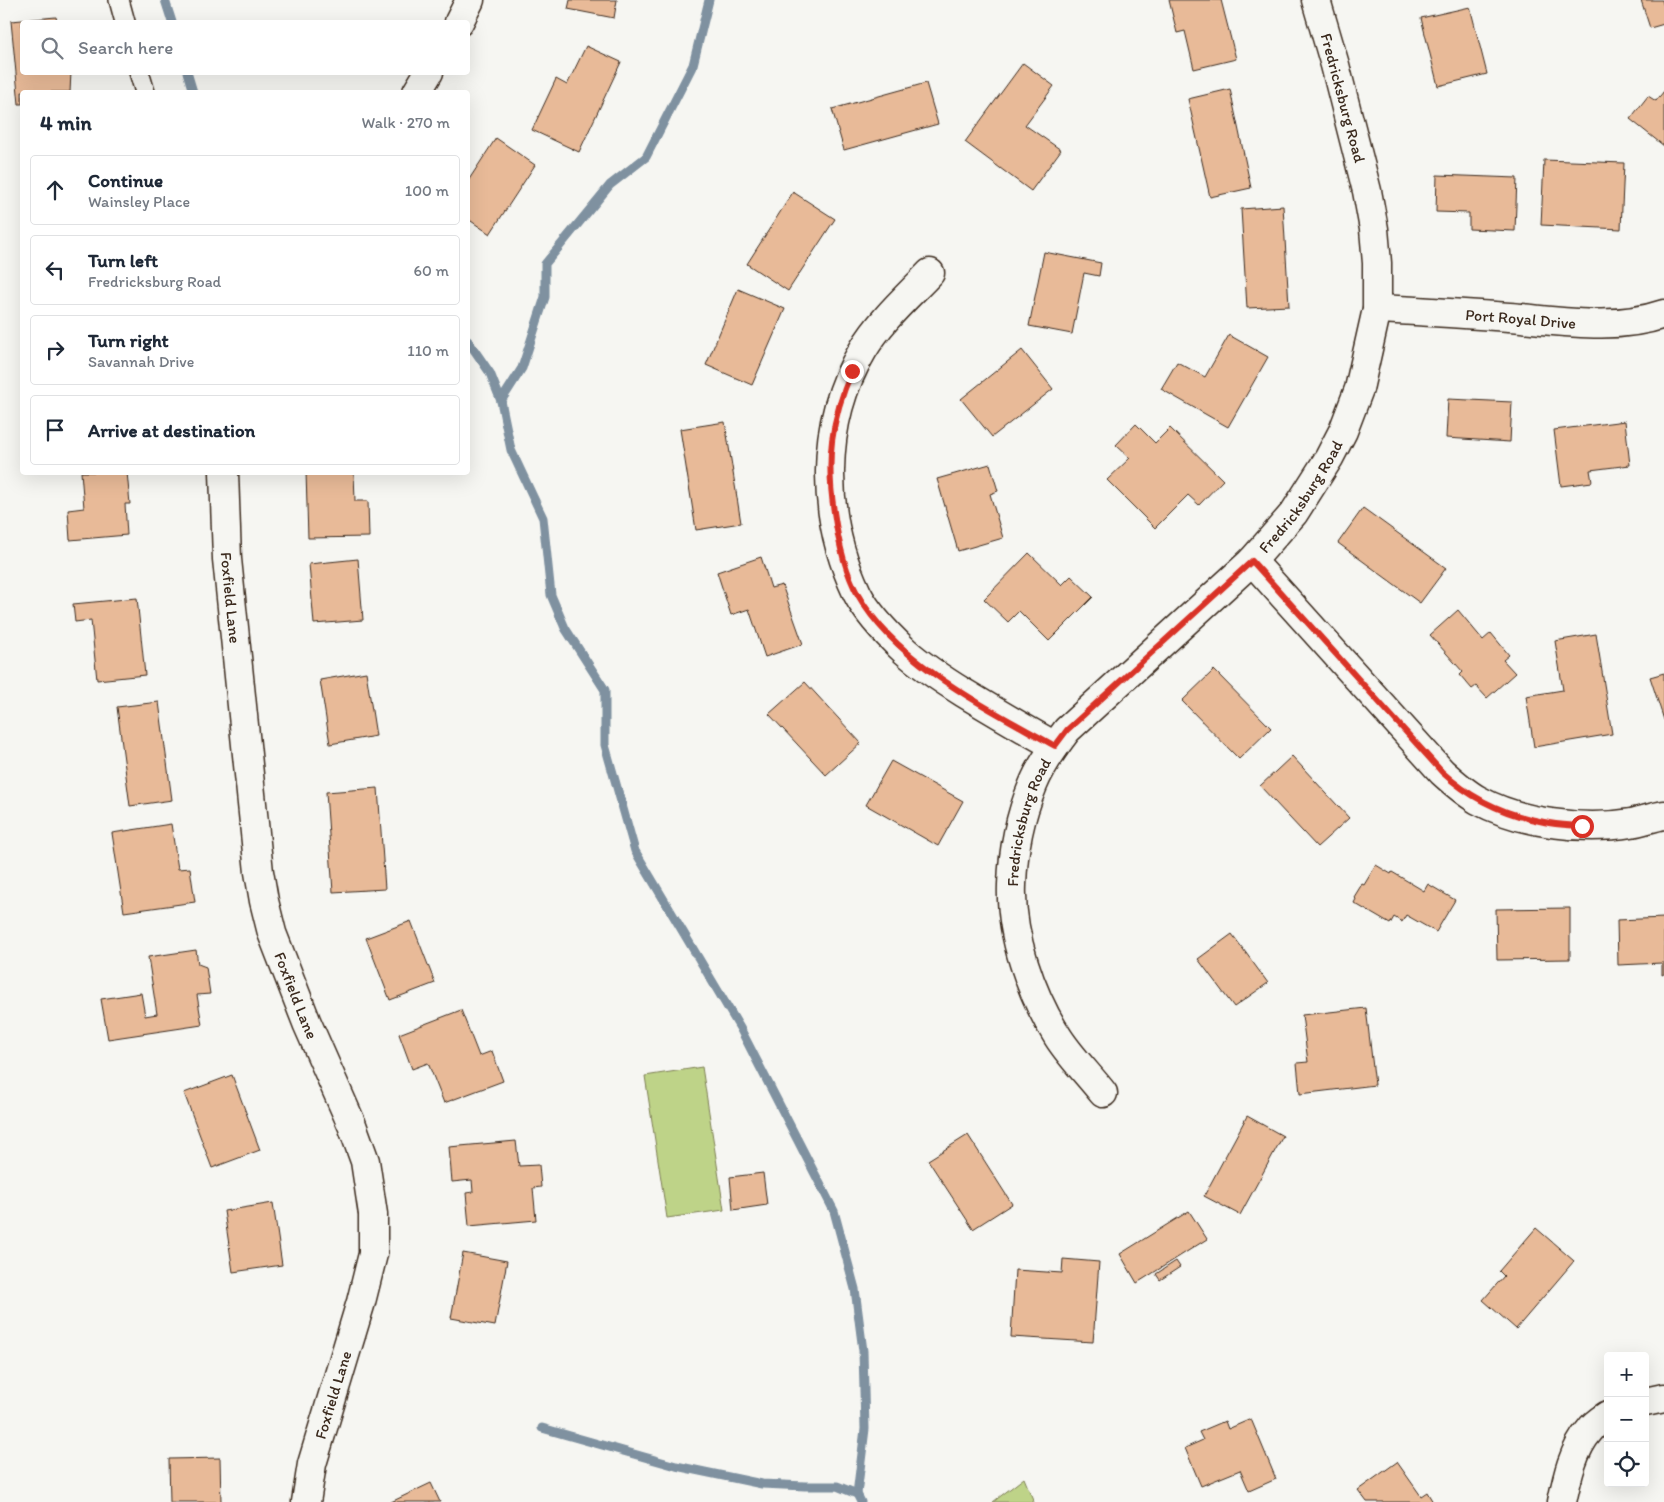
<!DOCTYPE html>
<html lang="en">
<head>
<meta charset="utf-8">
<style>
	body { margin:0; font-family:Itim,sans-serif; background:#f6f6f7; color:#1f2937 }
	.controls { position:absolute; right:15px; bottom:15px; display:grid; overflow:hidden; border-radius:5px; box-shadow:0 5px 20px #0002 }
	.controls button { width:45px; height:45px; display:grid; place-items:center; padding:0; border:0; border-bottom:1px solid #e0e1e3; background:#fff; color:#1f2937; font:25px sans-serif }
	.stop { position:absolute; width:15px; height:15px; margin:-11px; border:4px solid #d93025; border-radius:50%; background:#fff }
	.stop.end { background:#d93025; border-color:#fff; box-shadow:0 1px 5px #0008 }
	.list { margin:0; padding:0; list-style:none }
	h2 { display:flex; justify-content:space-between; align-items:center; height:65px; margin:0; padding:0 20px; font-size:21px }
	h2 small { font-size:16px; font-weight:400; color:#747a83 }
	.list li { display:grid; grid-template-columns:32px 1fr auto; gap:15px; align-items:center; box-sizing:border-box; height:70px; margin:0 10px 10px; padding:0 10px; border:1px solid #e0e1e3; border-radius:5px }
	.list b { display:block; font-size:19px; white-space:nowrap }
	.list p { margin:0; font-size:16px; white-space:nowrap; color:#747a83 }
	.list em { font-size:16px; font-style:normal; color:#747a83 }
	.icon { flex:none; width:28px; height:28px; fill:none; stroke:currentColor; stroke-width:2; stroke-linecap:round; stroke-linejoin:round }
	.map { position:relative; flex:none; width:1664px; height:1502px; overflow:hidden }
	.search { position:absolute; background:#fff; box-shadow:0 5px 20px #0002; left:20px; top:20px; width:450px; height:55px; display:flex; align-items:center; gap:12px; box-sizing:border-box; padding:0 18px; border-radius:5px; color:#747a83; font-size:19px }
	.panel { position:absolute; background:#fff; box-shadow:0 5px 20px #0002; left:20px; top:90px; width:450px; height:385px; border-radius:5px }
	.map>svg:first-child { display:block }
</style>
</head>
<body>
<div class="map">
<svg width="1664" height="1502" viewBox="0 0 1664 1502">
	<rect width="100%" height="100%" fill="#f6f6f2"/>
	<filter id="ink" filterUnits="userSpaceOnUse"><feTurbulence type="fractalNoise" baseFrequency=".02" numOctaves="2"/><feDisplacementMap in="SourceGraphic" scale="10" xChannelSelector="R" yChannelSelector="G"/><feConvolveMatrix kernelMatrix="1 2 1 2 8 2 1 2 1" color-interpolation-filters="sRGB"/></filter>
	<g filter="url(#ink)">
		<g fill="#bed388" stroke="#7c7e53">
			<polygon points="702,1067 724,1210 667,1218 645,1076"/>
			<polygon points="1024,1478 1034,1502 993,1502"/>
		</g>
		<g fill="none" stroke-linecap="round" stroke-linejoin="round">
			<g stroke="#7f91a0" stroke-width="9">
				<polyline points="165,0 172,22"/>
				<polyline points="187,72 193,92"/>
				<polyline points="468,341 490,373 501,401 511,450 543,518 551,595 565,628 605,690 605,745 635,851 740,1028 834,1211 855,1289 863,1351 865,1429 857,1494 861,1502"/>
				<polyline points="501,401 522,368 545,297 545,264 610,185 646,157 693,65 709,0"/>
				<polyline points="542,1428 676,1466 762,1484 805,1486 837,1486 857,1494"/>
			</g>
		</g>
		<g fill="#e8ba98" stroke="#3b2a1e">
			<polygon points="570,0 617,0 614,18 568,9"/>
			<polygon points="1169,0 1221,0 1236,59 1194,69 1185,31 1177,33"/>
			<polygon points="1641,0 1662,0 1664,7 1664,24 1650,28"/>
			<polygon points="1470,7 1487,74 1438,86 1421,18"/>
			<polygon points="56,17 57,22 22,22 22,72 71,72 70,92 22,92 22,104 19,104 11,21"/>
			<polygon points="586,46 621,62 579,152 532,130 556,79 567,85"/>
			<polygon points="1023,63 1054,86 1025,125 1061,150 1031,191 965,142"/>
			<polygon points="926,83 938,124 844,150 832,109"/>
			<polygon points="1230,89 1251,188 1210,197 1188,99"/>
			<polygon points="1664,91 1664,146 1630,119 1648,96 1656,101"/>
			<polygon points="496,138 535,165 490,234 468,219 468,181"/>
			<polygon points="1544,160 1624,163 1621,229 1541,225"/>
			<polygon points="1437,175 1517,178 1515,231 1469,229 1469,213 1436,212"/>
			<polygon points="793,192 835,219 788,291 747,264"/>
			<polygon points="1283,206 1289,306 1247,308 1241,209"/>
			<polygon points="1044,252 1101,263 1099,276 1084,273 1072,334 1029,326"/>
			<polygon points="738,289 785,309 752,385 706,365"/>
			<polygon points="1229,335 1268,357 1228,427 1161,389 1177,362 1205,377"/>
			<polygon points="1022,350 1053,389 992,437 961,399"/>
			<polygon points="1448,399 1512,402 1510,442 1446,438"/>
			<polygon points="1625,421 1630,465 1590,470 1592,482 1561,486 1554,430"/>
			<polygon points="725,422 741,523 696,530 680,429"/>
			<polygon points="1136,424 1155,443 1170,428 1223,480 1199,505 1188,495 1155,528 1107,480 1130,458 1116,445"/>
			<polygon points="990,464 998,491 990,494 1003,538 958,551 937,479"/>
			<polygon points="81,472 127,472 130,504 125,504 127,535 70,540 68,510 84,508"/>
			<polygon points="306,472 354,472 355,501 368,501 369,537 308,538"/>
			<polygon points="1363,508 1446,568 1420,603 1338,543"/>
			<polygon points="1029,553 1062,585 1071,576 1093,597 1049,641 1019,611 1008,622 984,599"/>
			<polygon points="761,557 771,588 782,585 803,644 765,657 749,609 731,615 717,572"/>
			<polygon points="358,559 363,620 314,624 309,564"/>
			<polygon points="137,598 145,675 97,680 91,620 75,622 73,604"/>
			<polygon points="1458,610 1483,640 1491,633 1509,655 1503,660 1515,673 1487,698 1476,686 1472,689 1460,675 1463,672 1430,635"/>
			<polygon points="1596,634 1612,734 1534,747 1526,696 1563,690 1555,641"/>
			<polygon points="1214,670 1271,728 1239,759 1182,701"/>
			<polygon points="366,672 376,736 330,744 320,680"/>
			<polygon points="1664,673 1664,720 1650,677"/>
			<polygon points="805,682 861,743 826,775 769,714"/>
			<polygon points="159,702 172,800 130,806 117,707"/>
			<polygon points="1292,756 1349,818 1317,847 1260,786"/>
			<polygon points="891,761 963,801 938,846 866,805"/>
			<polygon points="378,788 385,889 333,892 326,792"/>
			<polygon points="171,824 178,869 190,868 195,902 124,912 112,833"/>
			<polygon points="1376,865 1391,874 1392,872 1424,891 1428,884 1455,900 1436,932 1406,915 1402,922 1394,917 1390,924 1354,903 1356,899 1354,897 1362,884 1364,885"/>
			<polygon points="1570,908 1570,959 1497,960 1496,909"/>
			<polygon points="1664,918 1664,974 1662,975 1662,963 1618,965 1617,920"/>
			<polygon points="411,921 435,983 390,1000 366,938"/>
			<polygon points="1232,934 1268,983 1234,1007 1198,959"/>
			<polygon points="196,950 198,964 206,967 210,994 197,995 202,1025 108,1039 101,999 141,993 145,1016 157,1014 148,957"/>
			<polygon points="1366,1008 1375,1085 1300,1094 1297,1063 1308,1062 1302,1015"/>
			<polygon points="461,1010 479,1056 492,1051 503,1081 444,1103 428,1063 412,1069 399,1034"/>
			<polygon points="232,1075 260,1150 212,1168 184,1093"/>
			<polygon points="1247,1116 1283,1136 1240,1215 1204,1196"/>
			<polygon points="968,1135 1012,1204 973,1229 928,1160"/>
			<polygon points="516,1141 519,1166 539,1165 541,1187 533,1188 536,1220 469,1226 466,1193 473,1192 472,1180 452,1182 449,1147"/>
			<polygon points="763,1173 767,1205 733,1210 730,1177"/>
			<polygon points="273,1203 282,1265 233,1272 224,1211"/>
			<polygon points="1189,1211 1207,1239 1137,1283 1120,1254"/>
			<polygon points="1536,1228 1574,1261 1516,1329 1483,1300 1504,1276 1499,1271"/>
			<polygon points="463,1253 507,1261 495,1326 451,1318"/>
			<polygon points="1063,1259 1099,1262 1093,1342 1011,1337 1015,1270 1062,1273"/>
			<polygon points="1176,1261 1180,1267 1160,1280 1156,1274"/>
			<polygon points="1251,1419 1276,1479 1249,1491 1240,1470 1201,1486 1185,1448 1203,1440 1199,1432 1225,1421 1228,1429"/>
			<polygon points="220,1458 221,1502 170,1502 169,1459"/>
			<polygon points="1397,1462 1421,1496 1427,1492 1433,1502 1367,1502 1358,1490"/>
			<polygon points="431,1483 440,1502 391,1502"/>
		</g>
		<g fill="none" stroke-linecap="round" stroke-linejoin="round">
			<g stroke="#3b2a1e" stroke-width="22">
				<g id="service">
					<polyline points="119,0 125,22"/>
					<polyline points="139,72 145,92"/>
				</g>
			</g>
			<g stroke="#3b2a1e" stroke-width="31">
				<g id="minor">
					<polyline points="459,22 470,0"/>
					<polyline points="417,92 429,72"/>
					<path d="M930 273C907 297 880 321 863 350 819 423 821 517 857 593 867 613 889 636 905 651 923 667 943 680 964 693 994 711 1024 729 1055 746"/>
					<path id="s1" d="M1377 309C1421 311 1465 314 1509 317 1561 321 1614 331 1664 314"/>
					<path id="s2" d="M224 472 227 559 259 872 264 901 272 933 307 1023 352 1125 365 1161 373 1214V1254L361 1302 312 1464 306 1502"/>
					<path d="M1252 561 1442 772C1453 782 1464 792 1478 800 1520 823 1583 831 1631 823 1642 821 1653 817 1664 815"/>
					<path id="s3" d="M1103 1093C1088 1074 1070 1056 1058 1037 1031 995 1010 934 1012 885 1013 851 1020 816 1033 785 1041 765 1054 747 1067 730L1252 561 1294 513 1329 458 1343 431 1359 389 1377 309V263L1374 229 1367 191 1335 65 1316 0"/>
					<polyline points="1645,1402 1664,1398"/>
					<path d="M1562 1502C1567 1478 1573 1449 1590 1430 1594 1424 1602 1419 1608 1415"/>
				</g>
			</g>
			<use href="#service" stroke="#f6f6f2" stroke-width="19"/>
			<use href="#minor" stroke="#f6f6f2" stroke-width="28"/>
		</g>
	</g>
	<g fill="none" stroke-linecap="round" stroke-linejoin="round" filter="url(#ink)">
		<path stroke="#d93025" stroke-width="6" d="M852 371C831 419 826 460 834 512 838 540 844 570 858 595 897 664 988 708 1055 746L1067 730 1252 561 1442 772C1470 798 1505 815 1544 822 1556 825 1569 825 1582 826"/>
	</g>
	<g text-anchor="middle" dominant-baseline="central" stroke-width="4" stroke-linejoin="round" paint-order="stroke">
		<g font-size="16" fill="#3b2a1e" stroke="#f6f6f2">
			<text transform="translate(1343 98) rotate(75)">Fredricksburg Road</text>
			<text stroke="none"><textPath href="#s1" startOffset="144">Port Royal Drive</textPath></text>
			<text stroke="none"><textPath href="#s3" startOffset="732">Fredricksburg Road</textPath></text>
			<text stroke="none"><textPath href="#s2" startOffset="126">Foxfield Lane</textPath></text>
			<text stroke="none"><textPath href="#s3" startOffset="298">Fredricksburg Road</textPath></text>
			<text stroke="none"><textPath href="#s2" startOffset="531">Foxfield Lane</textPath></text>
			<text transform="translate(333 1395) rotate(-73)">Foxfield Lane</text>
		</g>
	</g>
</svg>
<div class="controls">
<button>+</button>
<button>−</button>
<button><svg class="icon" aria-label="locate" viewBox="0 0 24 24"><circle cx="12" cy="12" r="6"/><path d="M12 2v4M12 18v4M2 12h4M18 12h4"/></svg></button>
</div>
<div class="stop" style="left:1582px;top:826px"></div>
<div class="stop end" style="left:852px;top:371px"></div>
<div class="search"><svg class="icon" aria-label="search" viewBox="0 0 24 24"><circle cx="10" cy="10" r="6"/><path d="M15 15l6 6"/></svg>Search here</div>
<section class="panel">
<h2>4 min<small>Walk · 270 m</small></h2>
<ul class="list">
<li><svg class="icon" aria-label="ahead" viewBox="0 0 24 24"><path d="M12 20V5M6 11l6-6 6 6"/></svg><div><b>Continue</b><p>Wainsley Place</p></div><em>100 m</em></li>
<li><svg class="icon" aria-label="left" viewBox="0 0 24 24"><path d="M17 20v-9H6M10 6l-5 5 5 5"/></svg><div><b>Turn left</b><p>Fredricksburg Road</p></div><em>60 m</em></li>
<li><svg class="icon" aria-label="right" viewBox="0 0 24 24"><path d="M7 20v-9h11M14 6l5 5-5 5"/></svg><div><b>Turn right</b><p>Savannah Drive</p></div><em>110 m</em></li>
<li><svg class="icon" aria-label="arrive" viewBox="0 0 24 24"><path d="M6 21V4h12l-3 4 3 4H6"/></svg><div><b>Arrive at destination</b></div></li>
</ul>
</section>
</div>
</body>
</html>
